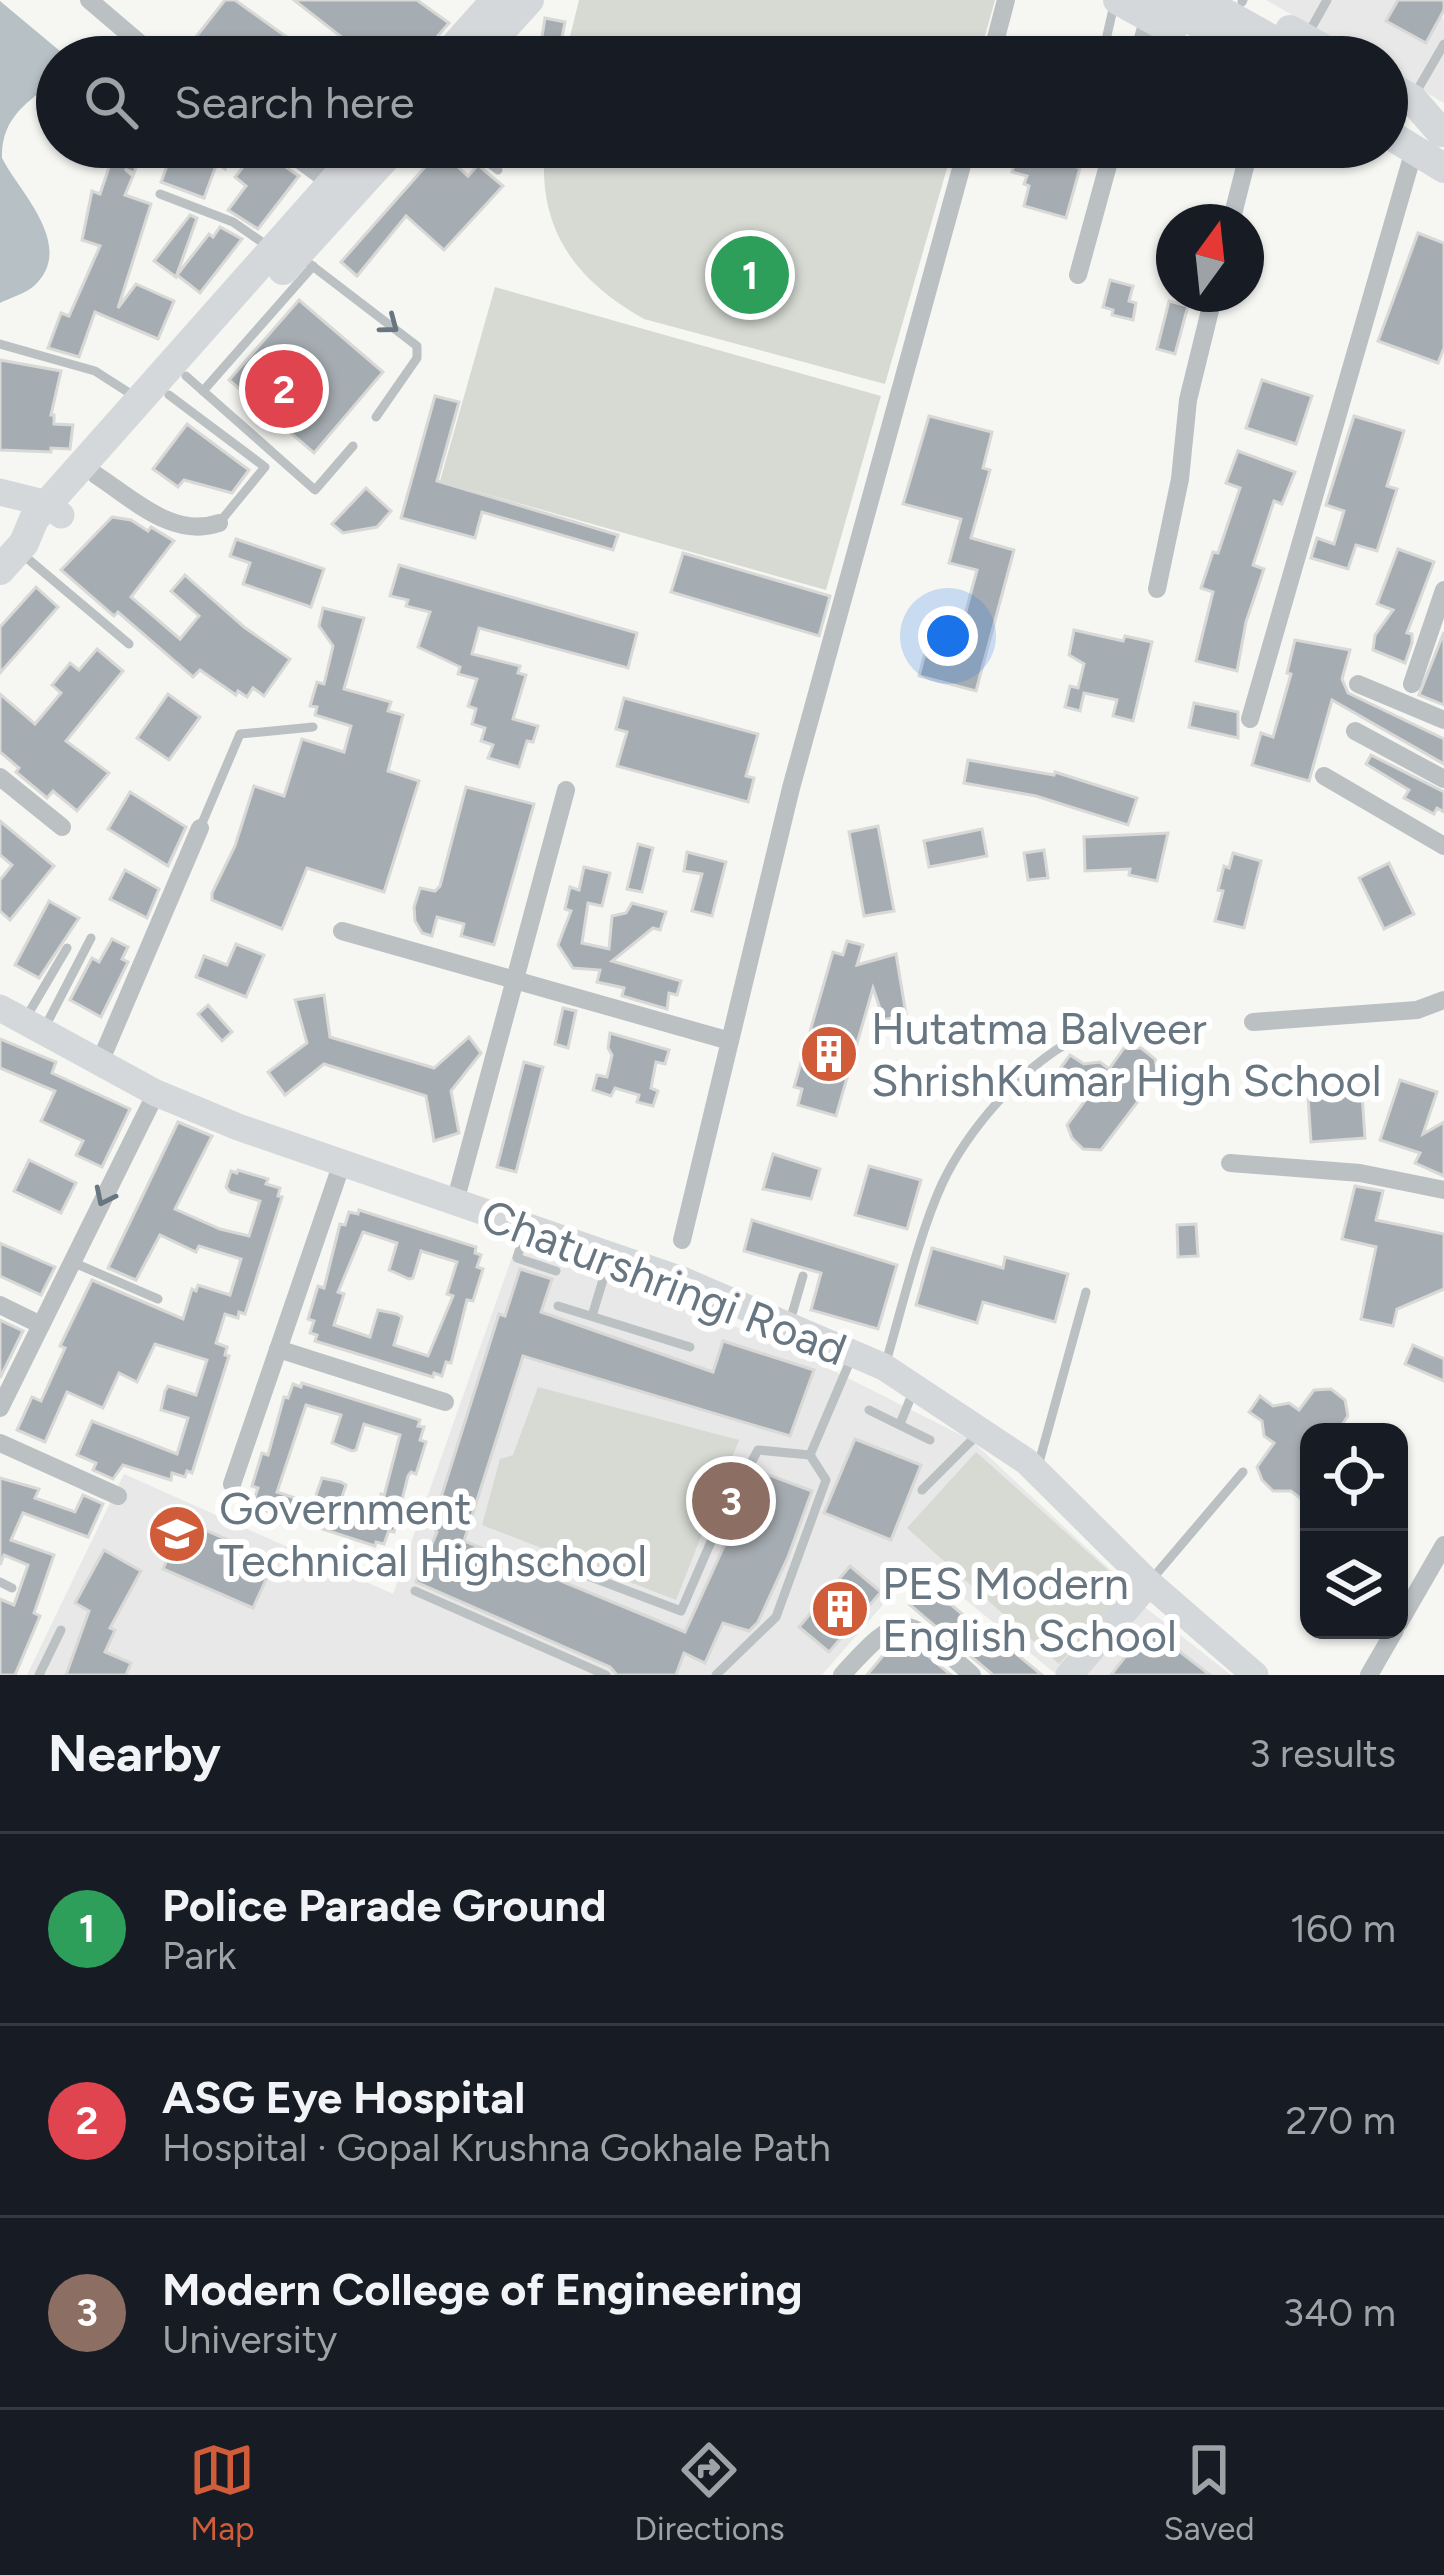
<!DOCTYPE html>
<html lang="en">
<head>
<meta charset="utf-8">
<style>
	body { margin:0; font-family:Figtree,sans-serif; background:#242831; color:#f1f3f6 }
	.controls { position:absolute; right:36px; bottom:36px; display:grid; overflow:hidden; border-radius:24px; box-shadow:0 3px 9px #0004 }
	.controls button { width:108px; height:108px; display:grid; place-items:center; padding:0; border:0; border-bottom:3px solid #363941; background:#171b24; color:#f1f3f6; font:60px sans-serif }
	.compass { position:absolute; left:1156px; top:204px; width:108px; height:108px; border-radius:50%; background:#171b24; box-shadow:0 3px 9px #0004; rotate:15deg }
	.you { position:absolute; left:948px; top:636px; width:42px; height:42px; margin:-30px; border:9px solid #fff; border-radius:50%; background:#1a73e8; box-shadow:0 0 0 18px #1a73e833 }
	.badge { display:grid; place-items:center; width:78px; height:78px; border-radius:50%; background:#d05c39; color:#fff; font-size:39px; font-weight:700 }
	.pin { position:absolute; translate:-50% -50%; border:6px solid #fff; box-shadow:0 3px 12px #0006 }
	.list { margin:0; padding:0; list-style:none }
	h2 { display:flex; justify-content:space-between; align-items:center; height:156px; margin:0; padding:0 48px; font-size:51px }
	h2 small { font-size:39px; font-weight:400; color:#9ea1a6 }
	.list li { display:grid; grid-template-columns:78px 1fr auto; gap:36px; align-items:center; box-sizing:border-box; height:192px; padding:0 48px; border-top:3px solid #363941 }
	.list b { display:block; font-size:45px; white-space:nowrap }
	.list p { margin:0; font-size:39px; white-space:nowrap; color:#9ea1a6 }
	.list em { font-size:39px; font-style:normal; color:#9ea1a6 }
	.icon { flex:none; width:66px; height:66px; fill:none; stroke:currentColor; stroke-width:2; stroke-linecap:round; stroke-linejoin:round }
	.map { position:relative; flex:none; width:1444px; height:1675px; overflow:hidden }
	.search { position:absolute; background:#171b24; box-shadow:0 3px 9px #0004; left:36px; right:36px; top:36px; height:132px; display:flex; align-items:center; gap:30px; box-sizing:border-box; padding:0 42px; border-radius:66px; color:#9ea1a6; font-size:45px }
	.sheet { height:732px; background:#171b24 }
	nav { display:flex; justify-content:space-around; align-items:center; box-sizing:border-box; height:168px; border-top:3px solid #363941; background:#171b24; font-size:33px; color:#9ea1a6 }
	nav a { display:grid; justify-items:center; gap:6px }
	nav .on { color:#d05c39 }
	.map>svg:first-child { display:block }
</style>
</head>
<body>
<div class="map">
<svg width="1444" height="1675" viewBox="0 0 1444 1675">
	<rect width="100%" height="100%" fill="#f6f6f3"/>
	<g fill="#e7e8e7">
		<polygon points="1266,0 1415,0 1444,19 1444,103 1387,70 1387,57 1365,57"/>
		<polygon points="516,1246 774,1341 971,1440 1134,1592 1057,1675 920,1562 822,1675 27,1675 124,1474 393,1594"/>
		<polygon points="1141,1604 1231,1675 1080,1675"/>
	</g>
	<g fill="#d6dad3">
		<polygon points="579,0 995,0 979,57 565,57"/>
		<path d="M545 147H953L885 384 644 319C575 280 537 229 545 147Z"/>
		<polygon points="495,287 881,396 826,590 440,481"/>
		<polygon points="538,1387 739,1440 676,1600 482,1525 500,1459 513,1455"/>
		<polygon points="976,1452 1128,1588 1059,1664 907,1528"/>
	</g>
	<path fill="#b7c1c5" d="M0 1 67 57H57V79C28 102 1 117 2 158 19 192 77 246 34 286 26 293 10 298 0 303Z"/>
	<g fill="#a6adb2" stroke="#d8d8d6" stroke-width="3" fill-rule="evenodd">
		<polygon points="225,0 235,0 302,48 294,57 220,57 195,38"/>
		<polygon points="294,0 417,0 449,23 430,45 426,57 330,57 344,39"/>
		<polygon points="1398,0 1444,0 1444,10 1426,43 1386,21"/>
		<polygon points="545,18 565,22 558,57 539,55"/>
		<polygon points="105,147 144,147 134,173 125,169 133,176 125,195 151,204 118,308 136,284 174,301 158,339 95,312 79,357 48,348 61,313 69,316 100,246 82,240 92,191 100,194 109,167 99,163"/>
		<polygon points="174,147 233,147 225,169 217,163 204,198 161,182"/>
		<polygon points="258,148 299,176 258,229 228,210 246,186 235,177"/>
		<polygon points="440,150 468,176 478,165 503,186 444,250 406,216 357,276 341,262"/>
		<polygon points="1018,150 1080,168 1066,218 1024,206 1029,186 1024,184 1027,176 1012,172"/>
		<polygon points="190,215 197,218 176,277 154,261"/>
		<polygon points="220,227 242,239 200,293 177,275 209,234 213,237"/>
		<polygon points="1418,233 1444,243 1444,348 1438,363 1378,341"/>
		<polygon points="1110,280 1133,286 1129,301 1136,303 1133,320 1112,315 1113,310 1103,307"/>
		<polygon points="299,300 383,372 314,453 229,380"/>
		<polygon points="1169,301 1188,306 1175,354 1157,349"/>
		<polygon points="0,360 61,371 51,415 54,415 54,424 73,425 70,449 51,448 51,452 0,450"/>
		<polygon points="1262,380 1312,396 1296,444 1246,428"/>
		<polygon points="435,396 459,402 437,481 618,535 613,550 482,512 475,538 401,518"/>
		<polygon points="929,416 992,432 983,468 990,470 971,538 1014,550 976,691 919,676 926,649 954,656 977,570 949,563 961,519 903,504"/>
		<polygon points="1354,416 1404,431 1387,486 1397,489 1377,551 1356,545 1348,569 1311,558 1317,538 1334,544 1344,511 1326,505"/>
		<polygon points="187,424 249,470 232,493 184,480 178,487 153,469"/>
		<polygon points="1238,451 1295,472 1282,504 1274,501 1253,565 1264,569 1246,622 1237,671 1196,661 1213,592 1201,588 1213,552 1218,553 1240,488 1226,483"/>
		<polygon points="366,488 391,511 377,527 343,533 332,524"/>
		<polygon points="112,517 131,520 148,531 151,527 174,541 131,597 180,639 199,616 171,591 185,575 244,627 290,659 264,696 253,688 247,697 238,691 236,695 200,670 193,677 118,612 114,616 61,570"/>
		<polygon points="236,539 324,569 311,607 243,584 250,563 230,556"/>
		<polygon points="1398,549 1434,562 1407,633 1412,634 1412,643 1405,663 1373,650 1375,635 1393,610 1377,604"/>
		<polygon points="683,553 830,596 819,636 671,592"/>
		<polygon points="399,565 637,633 628,668 479,628 472,654 520,666 518,673 526,675 513,719 538,726 533,742 527,741 519,767 488,758 493,745 481,741 485,728 472,724 476,709 468,706 477,679 458,674 460,667 418,647 430,612 406,606 408,600 390,596"/>
		<polygon points="36,587 58,607 0,673 0,627"/>
		<polygon points="323,608 364,618 344,689 391,702 388,711 403,715 388,771 419,781 384,892 307,868 282,929 212,900 212,893 235,846 254,786 284,796 302,739 344,752 351,726 315,715 317,707 310,706 317,682 324,684 333,646 319,626"/>
		<polygon points="1074,630 1123,641 1125,636 1152,642 1133,721 1113,716 1117,700 1084,693 1080,711 1065,707 1070,686 1078,688 1084,664 1069,655"/>
		<polygon points="1444,632 1444,705 1419,695"/>
		<polygon points="1295,640 1350,650 1342,679 1348,693 1444,739 1444,764 1332,700 1309,781 1252,765 1261,733 1273,737 1291,674 1287,673"/>
		<polygon points="97,649 123,671 66,741 109,773 77,811 53,791 47,798 16,772 19,768 0,752 0,694 35,724 61,693 52,685 70,663 79,670"/>
		<polygon points="168,694 200,717 169,760 137,738"/>
		<polygon points="624,698 758,734 746,776 754,778 748,802 617,766 627,732 616,729"/>
		<polygon points="1194,703 1238,712 1238,738 1189,727"/>
		<polygon points="1371,755 1444,792 1444,812 1437,808 1434,814 1404,798 1409,790 1366,764"/>
		<polygon points="968,760 1054,775 1055,772 1137,798 1128,825 1036,796 964,783"/>
		<polygon points="466,787 534,804 494,945 461,936 464,924 437,917 432,936 422,933 415,921 414,907 420,888 435,891 440,886"/>
		<polygon points="130,792 186,827 168,866 108,829"/>
		<polygon points="0,821 54,866 10,920 0,911 0,880 12,865 0,855"/>
		<polygon points="878,826 894,911 864,916 849,832"/>
		<polygon points="982,829 987,856 929,867 924,841"/>
		<polygon points="1168,833 1157,881 1129,875 1130,869 1085,871 1084,837"/>
		<polygon points="638,844 653,848 642,892 627,889"/>
		<polygon points="1044,850 1048,878 1028,880 1024,853"/>
		<polygon points="687,852 726,862 712,916 692,911 702,874 684,871"/>
		<polygon points="1233,853 1261,861 1244,928 1215,921 1223,891 1218,890 1224,866 1229,868"/>
		<polygon points="1389,863 1414,914 1384,929 1359,878"/>
		<polygon points="584,867 610,873 602,906 588,903 582,943 609,949 612,916 626,913 632,903 666,912 660,930 653,928 612,961 681,981 677,995 669,993 667,1009 622,996 624,988 597,982 600,970 573,968 558,945 571,911 565,909 570,887 579,890"/>
		<polygon points="125,870 159,889 147,918 110,899"/>
		<polygon points="49,901 79,918 39,978 15,965"/>
		<polygon points="112,939 128,947 122,959 128,962 101,1017 70,1000 92,958 99,962"/>
		<polygon points="847,941 863,945 857,965 896,954 906,1014 884,1020 873,988 836,1116 798,1105 802,1089 794,1087 833,952 843,955"/>
		<polygon points="236,944 264,955 246,997 196,977 204,956 227,965"/>
		<polygon points="324,995 330,1037 434,1068 469,1037 481,1053 451,1091 459,1133 434,1141 426,1096 324,1064 285,1095 268,1072 307,1043 295,1000"/>
		<polygon points="208,1005 232,1032 222,1041 198,1014"/>
		<polygon points="563,1008 576,1011 568,1048 555,1044"/>
		<polygon points="610,1033 669,1050 665,1064 656,1062 651,1088 658,1091 653,1106 637,1102 639,1095 615,1088 611,1096 593,1090 597,1075 607,1077 612,1055 608,1048"/>
		<polygon points="0,1039 56,1062 52,1073 130,1109 102,1167 76,1155 83,1141 41,1121 55,1091 0,1068"/>
		<polygon points="1124,1048 1141,1048 1155,1059 1158,1075 1101,1150 1083,1149 1072,1138 1067,1125 1084,1102 1075,1095 1072,1080 1059,1070 1070,1055 1084,1064 1100,1062 1109,1069"/>
		<polygon points="524,1062 543,1067 516,1172 497,1167"/>
		<polygon points="1400,1080 1437,1092 1423,1134 1444,1122 1444,1176 1415,1163 1420,1153 1380,1140"/>
		<polygon points="1362,1094 1365,1138 1311,1142 1308,1097"/>
		<polygon points="178,1122 212,1136 175,1209 220,1229 249,1236 260,1201 230,1192 226,1187 231,1171 237,1173 238,1170 268,1179 266,1184 280,1188 278,1196 282,1197 245,1314 239,1312 238,1318 225,1314 216,1343 227,1347 225,1355 229,1356 192,1473 187,1471 185,1477 172,1473 171,1480 123,1465 113,1479 93,1470 96,1463 77,1455 92,1421 177,1454 188,1418 161,1410 165,1391 168,1386 196,1395 207,1360 155,1344 137,1382 119,1373 103,1408 67,1392 45,1442 17,1430 32,1397 41,1401 65,1348 60,1346 92,1280 183,1319 192,1289 196,1291 198,1285 230,1295 241,1259 199,1246 196,1252 160,1235 136,1280 108,1268"/>
		<polygon points="773,1154 820,1169 811,1199 763,1189"/>
		<polygon points="29,1160 76,1183 61,1213 14,1191"/>
		<polygon points="869,1166 921,1180 907,1229 855,1215"/>
		<polygon points="1355,1186 1383,1191 1376,1220 1444,1234 1444,1289 1397,1309 1393,1326 1361,1319 1376,1247 1342,1239"/>
		<path d="M359 1210 476 1247 475 1253 481 1255 477 1267 483 1269 473 1301 467 1300 451 1363 446 1362 442 1376 434 1373 433 1377 315 1341 317 1335 310 1333 314 1321 308 1319 318 1286 324 1288 340 1224 345 1225 349 1212 358 1214ZM363 1232 397 1243 389 1270 409 1279 413 1278 421 1251 457 1262 447 1294 453 1296 428 1356 394 1345 402 1317 397 1314 378 1310 370 1337 334 1325 344 1294 338 1292Z"/>
		<polygon points="752,1220 897,1265 878,1329 811,1310 821,1273 744,1251"/>
		<polygon points="1196,1224 1198,1256 1178,1257 1177,1225"/>
		<polygon points="0,1243 55,1267 41,1295 0,1276"/>
		<polygon points="932,1248 1003,1268 1005,1257 1068,1274 1055,1322 983,1302 977,1323 916,1305"/>
		<polygon points="520,1269 552,1279 541,1312 713,1372 723,1341 814,1370 790,1436 523,1356 464,1541 685,1632 758,1471 812,1491 788,1557 758,1622 749,1631 723,1623 705,1663 684,1653 676,1675 617,1675 610,1667 416,1582 437,1532 432,1526 499,1314 505,1316"/>
		<polygon points="0,1320 23,1331 0,1378"/>
		<polygon points="1413,1345 1444,1359 1444,1381 1405,1364"/>
		<path d="M302 1383 420 1420 418 1426 424 1427 420 1440 426 1442 416 1474 411 1472 408 1476 394 1532 389 1530 384 1544 376 1542 375 1546 258 1508 260 1502 254 1500 258 1488 252 1486 262 1453 268 1455 284 1397 288 1398 293 1384 301 1387ZM306 1405 341 1415 332 1443 352 1451 356 1450 364 1424 400 1435 384 1496 381 1494 371 1524 337 1512 346 1485 341 1482 322 1478 313 1504 277 1492Z"/>
		<polygon points="1331,1389 1345,1400 1348,1416 1337,1432 1309,1432 1309,1487 1300,1498 1291,1491 1273,1491 1262,1480 1257,1467 1274,1443 1264,1436 1262,1421 1249,1412 1260,1396 1273,1406 1289,1403 1299,1410 1314,1390"/>
		<polygon points="855,1439 921,1465 891,1540 824,1513"/>
		<polygon points="0,1478 39,1489 35,1498 75,1512 83,1495 103,1504 88,1537 23,1513 11,1540 54,1555 34,1613 40,1616 15,1675 0,1675 0,1599 14,1605 28,1565 4,1555 0,1565"/>
		<polygon points="184,1521 275,1560 253,1608 163,1569"/>
		<polygon points="104,1550 141,1571 110,1628 115,1630 105,1652 131,1663 126,1675 66,1675 89,1611 75,1603"/>
		<polygon points="850,1566 881,1592 829,1652 799,1627"/>
		<polygon points="927,1584 989,1637 992,1634 1042,1675 993,1675 910,1605"/>
		<polygon points="1148,1627 1210,1675 1111,1675"/>
		<polygon points="904,1640 914,1644 951,1675 867,1675 891,1646"/>
	</g>
	<g fill="none" stroke-linecap="round" stroke-linejoin="round">
		<g stroke="#bbc0c3" stroke-width="9">
			<polyline points="1242,2 1243,0"/>
			<polyline points="1308,34 1327,0"/>
			<polyline points="1102,57 1114,5"/>
			<polyline points="1415,94 1444,44"/>
			<polyline points="469,147 498,170"/>
			<polyline points="160,194 233,222 269,247"/>
			<polyline points="302,258 417,346 417,358 376,417"/>
			<polyline points="0,344 95,371 134,396"/>
			<polyline points="186,376 315,490 353,446"/>
			<polyline points="203,391 313,266"/>
			<polyline points="169,395 265,467 219,523"/>
			<polyline points="28,559 129,644"/>
			<polyline points="200,828 240,734 313,727"/>
			<polyline points="27,1016 67,948"/>
			<polyline points="45,1027 91,938"/>
			<polyline points="525,1232 517,1258 556,1271"/>
			<polyline points="72,1262 158,1299"/>
			<polyline points="558,1306 690,1347"/>
			<polyline points="592,1316 609,1260"/>
			<polyline points="790,1321 803,1276"/>
			<path d="M886 1362C902 1308 919 1234 942 1184 967 1131 1020 1069 1071 1041"/>
			<polyline points="869,1410 930,1440"/>
			<polyline points="900,1424 913,1392"/>
			<polyline points="1038,1466 1086,1292"/>
			<polyline points="922,1490 977,1435"/>
			<polyline points="530,1554 681,1611 723,1514 758,1450 810,1455 851,1359"/>
			<polyline points="1152,1579 1243,1472"/>
			<polyline points="0,1582 12,1588"/>
			<polyline points="415,1591 606,1675"/>
			<polyline points="39,1675 61,1630"/>
			<polyline points="716,1675 776,1617 826,1480 810,1455"/>
		</g>
		<g stroke="#bbc0c3" stroke-width="18">
			<polyline points="89,0 156,57"/>
			<polyline points="991,57 1006,0"/>
			<polyline points="1138,57 1149,17"/>
			<polyline points="283,147 332,184"/>
			<polyline points="1231,222 1250,147"/>
			<polyline points="1078,275 1113,147"/>
			<path d="M96 475C133 499 173 539 219 523"/>
			<polyline points="1157,589 1180,479 1188,400 1214,294"/>
			<polyline points="1358,684 1444,720"/>
			<polyline points="1412,684 1444,590"/>
			<polyline points="1250,719 1414,150"/>
			<polyline points="1355,731 1444,779"/>
			<polyline points="1324,776 1444,846"/>
			<polyline points="0,777 62,827"/>
			<polyline points="342,931 730,1041"/>
			<polyline points="1253,1022 1417,1010 1444,1000"/>
			<polyline points="100,1062 200,828"/>
			<polyline points="1230,1163 1360,1173 1444,1190"/>
			<polyline points="455,1202 566,790"/>
			<polyline points="682,1240 791,788 967,147"/>
			<polyline points="0,1305 41,1325"/>
			<polyline points="278,1349 445,1402"/>
			<polyline points="0,1408 156,1093"/>
			<polyline points="0,1443 118,1496"/>
			<polyline points="232,1484 342,1163"/>
			<polyline points="1399,1623 1444,1545"/>
			<path d="M842 1675C905 1605 905 1616 972 1675"/>
			<polyline points="1369,1675 1395,1630"/>
		</g>
		<g stroke="#d5d8db" stroke-width="27">
			<polyline points="0,492 48,504 61,515"/>
			<polyline points="0,1008 156,1093 238,1127 682,1280 884,1367 1026,1461 1149,1583 1255,1675"/>
			<polyline points="1069,1675 1149,1583"/>
		</g>
		<g stroke="#d5d8db" stroke-width="30">
			<polyline points="1118,0 1172,30"/>
			<polyline points="1156,0 1259,57"/>
			<polyline points="1201,0 1303,57"/>
			<polyline points="1290,30 1338,57"/>
			<polyline points="445,57 496,0"/>
			<polyline points="477,57 529,0"/>
			<polyline points="1387,85 1412,99 1441,132"/>
			<polyline points="1387,133 1444,168"/>
			<polyline points="283,270 395,147"/>
			<polyline points="0,570 24,543 34,519 364,147"/>
		</g>
	</g>
	<defs><path id="oneway-chevron" d="M-2-3.5L2.5 0L-2 3.5" fill="none" stroke-width="1.6" stroke-linecap="round" stroke-linejoin="round" transform="scale(3)"/></defs>
	<g stroke="#687681">
		<use href="#oneway-chevron" transform="translate(390 325) rotate(37)"/>
		<use href="#oneway-chevron" transform="translate(104 1197) rotate(116)"/>
	</g>
	<defs>
		<g id="building-disc" transform="scale(3)"><circle r="9.5" fill="#d05c39" stroke="#fff"/><path d="M-4-6H4V6H1V3H-1V6H-4ZM-2.5-4.3h1.7v1.8h-1.7ZM.8-4.3h1.7v1.8H.8ZM-2.5-1h1.7V.8h-1.7ZM.8-1h1.7V.8H.8Z" fill="#fff"/></g>
		<g id="school-disc" transform="scale(3)"><circle r="9.5" fill="#d05c39" stroke="#fff"/><path d="M0-5L7-2L0 1L-7-2ZM-4 1L0 2.5L4 1V4Q0 6-4 4Z" fill="#fff"/></g>
	</defs>
	<g fill-rule="evenodd">
		<use href="#building-disc" x="829" y="1054"/>
		<use href="#school-disc" x="177" y="1534"/>
		<use href="#building-disc" x="840" y="1609"/>
	</g>
	<g text-anchor="middle" dominant-baseline="central" stroke-width="12" stroke-linejoin="round" paint-order="stroke">
		<g font-size="45" fill="#687681" stroke="#fff" text-anchor="start">
			<text x="871" y="1028">Hutatma Balveer<tspan x="871" dy="52">ShrishKumar High School</tspan></text>
			<text x="219" y="1508">Government<tspan x="219" dy="52">Technical Highschool</tspan></text>
			<text x="882" y="1583">PES Modern<tspan x="882" dy="52">English School</tspan></text>
		</g>
		<g font-size="45" fill="#687681" stroke="#fff">
			<text transform="translate(664 1282) rotate(21)">Chaturshringi Road</text>
		</g>
	</g>
</svg>
<div class="controls">
<button><svg class="icon" aria-label="locate" viewBox="0 0 24 24"><circle cx="12" cy="12" r="6"/><path d="M12 2v4M12 18v4M2 12h4M18 12h4"/></svg></button>
<button><svg class="icon" aria-label="layers" viewBox="0 0 24 24"><path d="M12 4l9 5-9 5-9-5zM3 14l9 5 9-5"/></svg></button>
</div>
<svg class="compass" viewBox="-18 -18 36 36"><path d="M0-13l5 13h-10z" fill="#e53935"/><path d="M0 13l5-13h-10z" fill="#9ea1a6"/></svg>
<div class="you"></div>
<div class="pin badge" style="left:750px;top:275px;background:#2e9e5b">1</div>
<div class="pin badge" style="left:284px;top:389px;background:#e0444e">2</div>
<div class="pin badge" style="left:731px;top:1501px;background:#8d6e63">3</div>
<div class="search"><svg class="icon" aria-label="search" viewBox="0 0 24 24"><circle cx="10" cy="10" r="6"/><path d="M15 15l6 6"/></svg>Search here</div>
</div>
<section class="sheet">
<h2>Nearby<small>3 results</small></h2>
<ul class="list">
<li><span class="badge" style="background:#2e9e5b">1</span><div><b>Police Parade Ground</b><p>Park</p></div><em>160 m</em></li>
<li><span class="badge" style="background:#e0444e">2</span><div><b>ASG Eye Hospital</b><p>Hospital · Gopal Krushna Gokhale Path</p></div><em>270 m</em></li>
<li><span class="badge" style="background:#8d6e63">3</span><div><b>Modern College of Engineering</b><p>University</p></div><em>340 m</em></li>
</ul>
</section>
<nav>
<a class="on"><svg class="icon" aria-label="map" viewBox="0 0 24 24"><path d="M3 6l6-2 6 2 6-2v14l-6 2-6-2-6 2zM9 4v14M15 6v14"/></svg>Map</a>
<a><svg class="icon" aria-label="directions" viewBox="0 0 24 24"><path d="M12 3l9 9-9 9-9-9zM9 14v-3h6M13 9l2 2-2 2"/></svg>Directions</a>
<a><svg class="icon" aria-label="saved" viewBox="0 0 24 24"><path d="M7 4h10v16l-5-4-5 4z"/></svg>Saved</a>
</nav>
</body>
</html>
